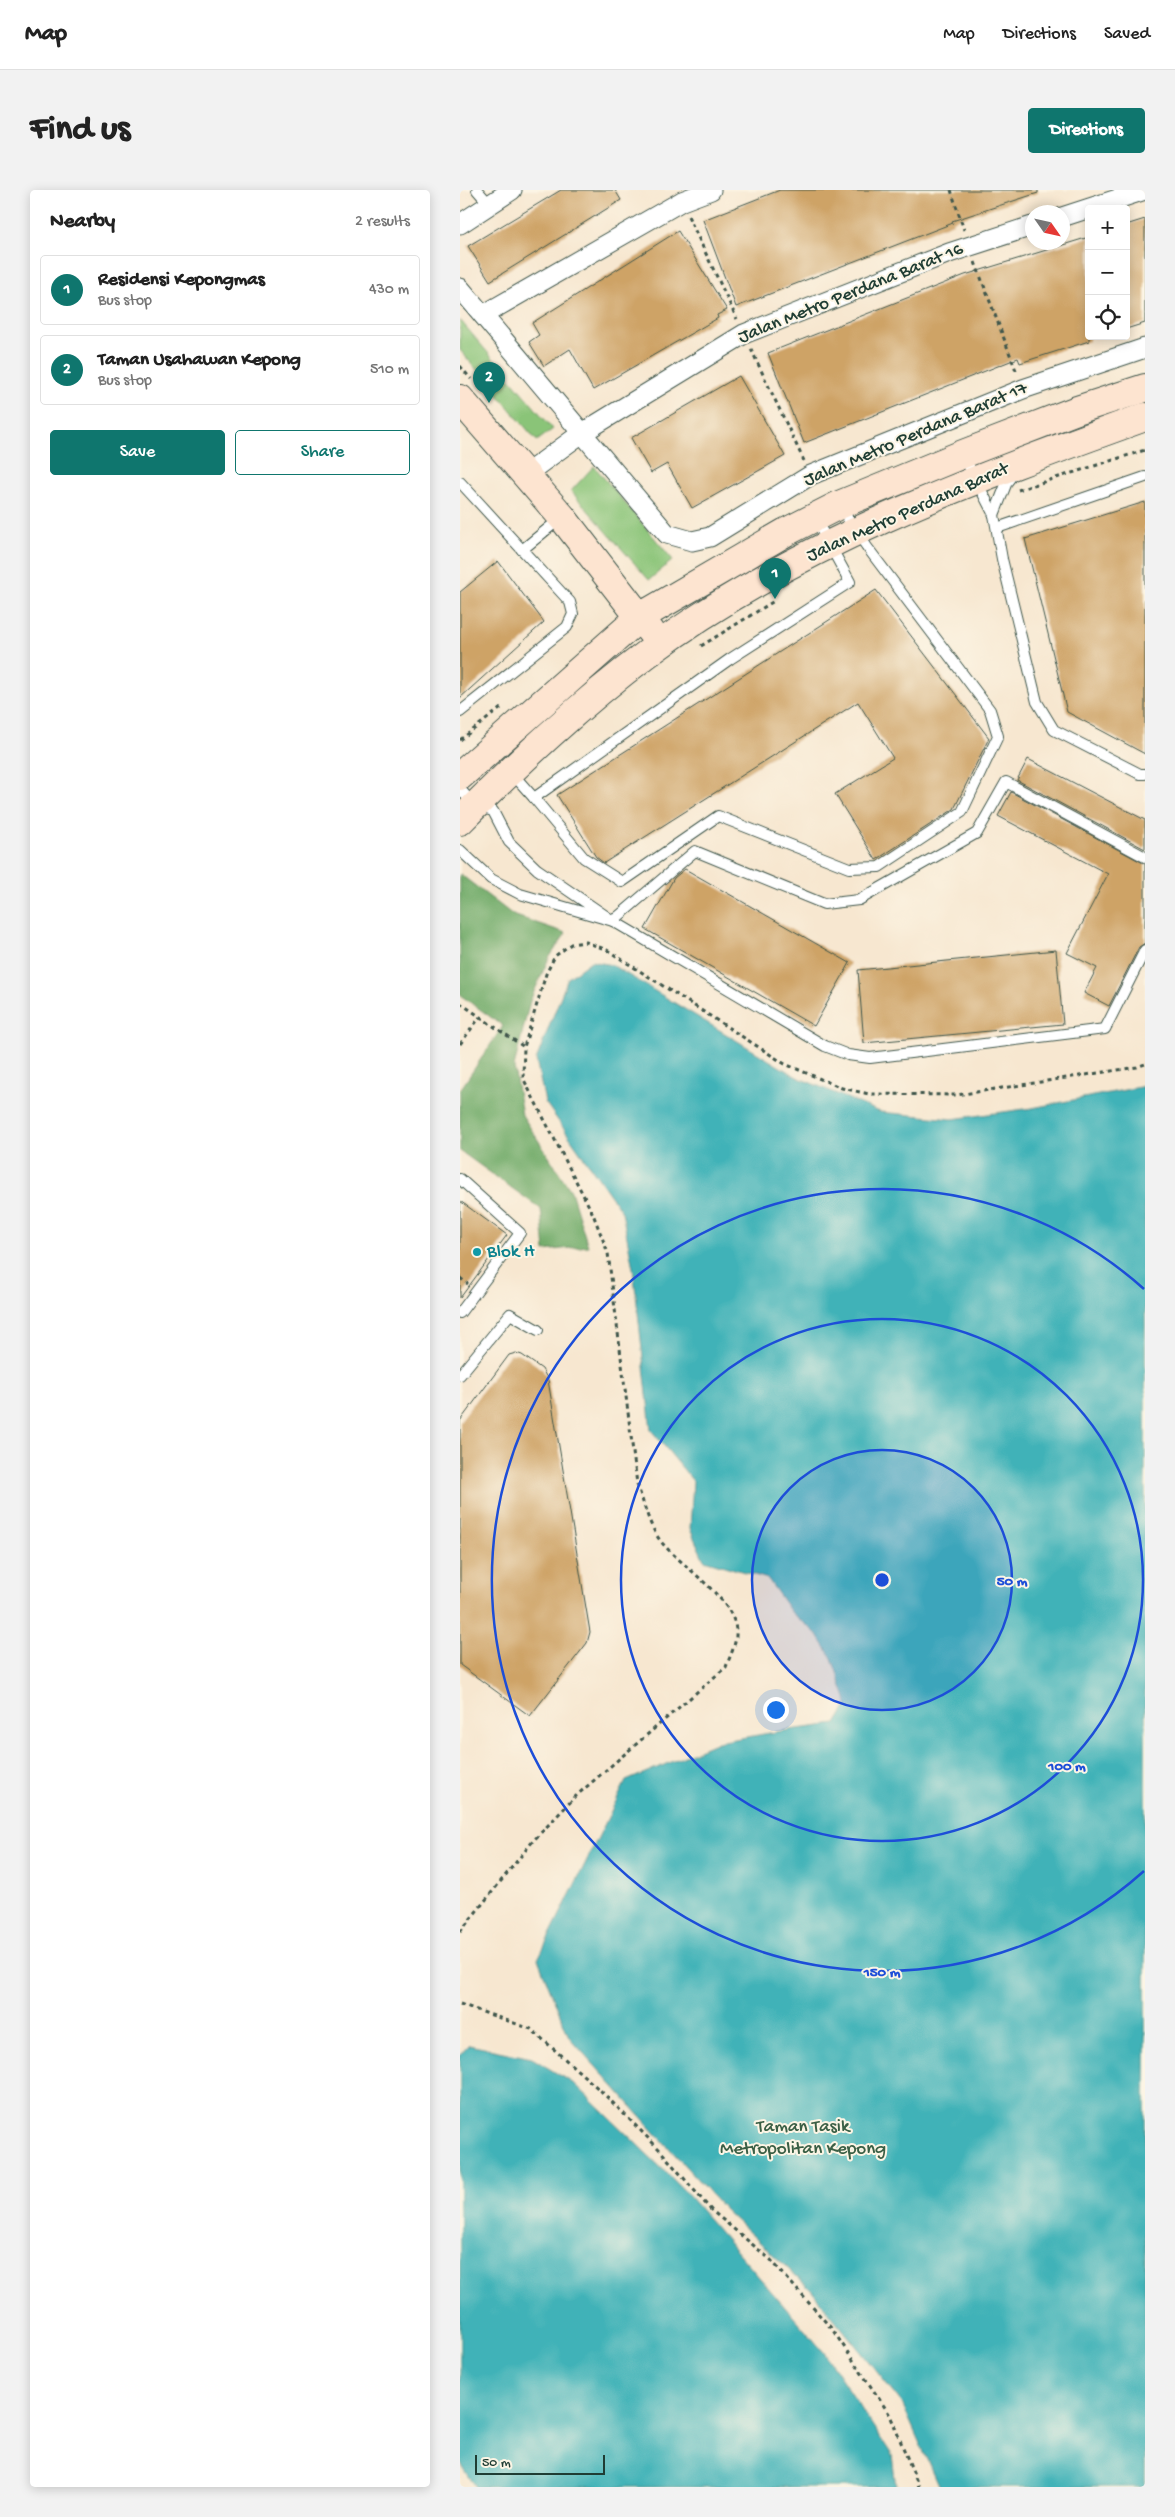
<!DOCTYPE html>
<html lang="en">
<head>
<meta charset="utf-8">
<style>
	body { margin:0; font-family:"Gochi Hand",sans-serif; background:#f2f2f2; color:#222 }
	.controls { position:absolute; right:15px; top:15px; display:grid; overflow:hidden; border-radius:5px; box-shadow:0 2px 12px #0003 }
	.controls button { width:45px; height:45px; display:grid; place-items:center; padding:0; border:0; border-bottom:1px solid #e0e0e0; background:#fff; color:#222; font:25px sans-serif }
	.compass { position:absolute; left:565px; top:15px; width:45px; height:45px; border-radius:50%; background:#fff; box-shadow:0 2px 12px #0003; rotate:124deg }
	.scale { position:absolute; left:15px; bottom:12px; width:130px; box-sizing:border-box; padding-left:5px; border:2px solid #1f3d34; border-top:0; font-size:14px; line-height:18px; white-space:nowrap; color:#1f3d34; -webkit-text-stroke:4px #fcf5e5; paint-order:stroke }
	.you { position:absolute; left:315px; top:1519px; width:18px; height:18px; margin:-12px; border:4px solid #fff; border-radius:50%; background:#1a73e8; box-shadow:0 0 0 8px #1a73e833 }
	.badge { display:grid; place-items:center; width:32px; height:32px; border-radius:50%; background:#0f766e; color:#fff; font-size:16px; font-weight:700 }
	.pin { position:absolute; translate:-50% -41px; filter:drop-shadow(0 1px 2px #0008) }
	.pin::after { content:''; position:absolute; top:26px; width:18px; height:15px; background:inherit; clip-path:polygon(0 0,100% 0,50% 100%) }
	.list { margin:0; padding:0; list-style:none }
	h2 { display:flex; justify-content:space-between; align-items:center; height:65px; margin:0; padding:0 20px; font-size:21px }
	h2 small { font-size:16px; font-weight:400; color:#767676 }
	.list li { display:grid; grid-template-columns:32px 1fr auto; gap:15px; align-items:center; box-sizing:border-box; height:70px; margin:0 10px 10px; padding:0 10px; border:1px solid #e0e0e0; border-radius:5px }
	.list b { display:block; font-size:19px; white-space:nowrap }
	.list p { margin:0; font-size:16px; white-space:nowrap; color:#767676 }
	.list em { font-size:16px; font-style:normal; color:#767676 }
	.actions { display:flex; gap:10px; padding:15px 20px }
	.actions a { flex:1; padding:11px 0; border:1px solid #0f766e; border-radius:5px; text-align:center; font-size:18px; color:#0f766e }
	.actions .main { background:#0f766e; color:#fff }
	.icon { flex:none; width:28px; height:28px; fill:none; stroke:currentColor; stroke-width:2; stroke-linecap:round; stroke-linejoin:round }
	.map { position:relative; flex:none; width:685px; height:2297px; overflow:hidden; border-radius:5px }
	header { display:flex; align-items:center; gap:30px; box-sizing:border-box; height:70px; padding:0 25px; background:#fff; border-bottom:1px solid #e0e0e0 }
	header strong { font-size:24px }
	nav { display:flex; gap:28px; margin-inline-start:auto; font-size:18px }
	.intro { display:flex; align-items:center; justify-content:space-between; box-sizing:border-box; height:120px; padding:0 30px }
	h1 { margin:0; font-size:35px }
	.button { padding:12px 22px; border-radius:5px; background:#0f766e; color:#fff; font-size:18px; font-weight:700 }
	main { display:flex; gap:30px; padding:0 30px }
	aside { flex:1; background:#fff; border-radius:5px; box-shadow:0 2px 12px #0003 }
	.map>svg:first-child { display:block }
</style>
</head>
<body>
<header>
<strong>Map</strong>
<nav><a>Map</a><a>Directions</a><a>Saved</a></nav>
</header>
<div class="intro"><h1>Find us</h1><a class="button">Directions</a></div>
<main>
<aside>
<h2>Nearby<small>2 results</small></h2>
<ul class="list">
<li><span class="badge">1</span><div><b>Residensi Kepongmas</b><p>Bus stop</p></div><em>430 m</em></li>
<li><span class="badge">2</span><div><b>Taman Usahawan Kepong</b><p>Bus stop</p></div><em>510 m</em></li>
</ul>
<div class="actions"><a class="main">Save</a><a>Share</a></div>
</aside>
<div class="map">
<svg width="685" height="2297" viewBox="0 0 685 2297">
	<rect width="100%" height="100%" fill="#fcf5e5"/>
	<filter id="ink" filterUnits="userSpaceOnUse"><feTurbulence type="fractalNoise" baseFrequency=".02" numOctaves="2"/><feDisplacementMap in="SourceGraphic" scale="10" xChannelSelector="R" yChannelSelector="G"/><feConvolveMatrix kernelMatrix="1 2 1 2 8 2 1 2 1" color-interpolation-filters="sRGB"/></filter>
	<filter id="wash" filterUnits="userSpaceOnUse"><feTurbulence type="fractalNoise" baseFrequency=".0096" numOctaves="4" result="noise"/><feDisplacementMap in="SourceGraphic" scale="20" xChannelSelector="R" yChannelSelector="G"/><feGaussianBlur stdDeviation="1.12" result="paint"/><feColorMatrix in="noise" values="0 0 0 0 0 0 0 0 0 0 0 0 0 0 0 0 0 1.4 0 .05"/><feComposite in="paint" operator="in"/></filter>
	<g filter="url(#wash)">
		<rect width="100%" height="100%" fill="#f7e7d0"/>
		<g fill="#8ac478" stroke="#548056">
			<polygon points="0,130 93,239 77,251 0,160"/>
			<polygon points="134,276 213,370 189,390 111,301"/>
		</g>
		<polygon fill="#6faa68" stroke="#47744e" points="0,684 53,725 106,743 89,768 70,811 54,877 62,925 111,1001 128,1056 85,1061 81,1019 0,961 0,900 43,836 0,805"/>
		<g fill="#41b2b8" stroke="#307876">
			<polygon points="131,771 152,775 337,887 420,922 492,929 572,918 685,896 685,2297 479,2297 442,2213 351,2100 264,2019 109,1847 78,1769 166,1591 258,1552 321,1541 376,1534 388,1514 372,1468 357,1444 331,1422 308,1389 244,1370 230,1339 233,1291 191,1240 173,1078 162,1022 85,912 76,870 108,788"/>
			<polygon points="9,1855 72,1868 116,1895 221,1997 363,2161 432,2265 436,2297 16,2297 0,2272 0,1865"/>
		</g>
		<g id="blocks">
			<g fill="#cea366">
				<polygon points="101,0 155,0 161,10 30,91 8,56"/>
				<polygon points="320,0 578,0 578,3 492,31 493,33 276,117 243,30"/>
				<polygon points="685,29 685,133 666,139 666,35"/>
				<polygon points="218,41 267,120 257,125 258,128 133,200 110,159 84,176 69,152 79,145 72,133"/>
				<polygon points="629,47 629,151 560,173 558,168 344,253 308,163 505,85"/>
				<polygon points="279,186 325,266 232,318 207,274 191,283 171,248"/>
				<polygon points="685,312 685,564 607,522 565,349"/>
				<polygon points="38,371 84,432 0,508 0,402"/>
				<polygon points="416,400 529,548 494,619 416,670 375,604 433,568 398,512 144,673 136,667 97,605"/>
				<polygon points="568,569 685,630 685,659 557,590"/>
				<polygon points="551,602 685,674 685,753 679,757 649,816 624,803 637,778 607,763 648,684 538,626"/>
				<polygon points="225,679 390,773 354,836 185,739 214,688"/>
				<polygon points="596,760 603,834 404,853 398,780"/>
				<polygon points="0,1011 47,1045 0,1108"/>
				<polygon points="56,1163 62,1165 82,1179 88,1190 130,1442 127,1453 70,1526 0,1475 0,1231 49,1165"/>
			</g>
		</g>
	</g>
	<g filter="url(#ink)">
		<use href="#blocks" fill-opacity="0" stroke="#3f564b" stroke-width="1"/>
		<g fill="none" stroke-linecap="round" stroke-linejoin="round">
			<g stroke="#3f564b" stroke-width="12">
				<g id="lane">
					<polyline points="17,0 30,15"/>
					<polyline points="503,265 534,325 542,369 577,512 594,540 680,584 685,584"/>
					<polyline points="0,292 110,412 113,424 107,437 0,522"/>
					<polyline points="534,325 547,292 554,283"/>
					<polyline points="355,328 390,392 270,469 74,608 124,668 162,692 258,626 389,678 419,677 502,622 538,546 530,520 407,357 380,317"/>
					<polyline points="537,338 685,287"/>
					<polyline points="62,360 102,327"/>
					<polyline points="51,582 74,608"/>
					<polyline points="0,599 15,616 33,621 49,652 77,679 153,731 60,704 31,689 0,660"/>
					<polyline points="685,667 546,592 517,643 399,710 364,714 235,661 153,731 365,856 388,865 410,868 645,839 685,760"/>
					<polyline points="0,989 60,1043 0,1123"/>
					<polyline points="0,1185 50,1124 78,1140"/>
				</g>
			</g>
			<g stroke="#3f564b" stroke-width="21">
				<g id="street">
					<polyline points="602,27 685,0"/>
					<polyline points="0,34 52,0"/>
					<polyline points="0,98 207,344 232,351 250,347 351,285 563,199 685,158"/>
					<polyline points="23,125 222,11 251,0"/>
					<polyline points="66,284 122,243 284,144 489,63 572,36"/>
				</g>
			</g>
			<g stroke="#3f564b" stroke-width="30">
				<g id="secondary">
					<polyline points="0,209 102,327 191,442"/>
					<polyline points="0,586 180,427 326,342 379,315 503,264 617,220 685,198"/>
					<path d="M0 631C59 572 120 514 187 464 334 354 513 289 685 227"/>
				</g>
			</g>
			<g stroke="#3f564b" stroke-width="3" stroke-dasharray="4 4" stroke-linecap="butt">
				<polyline points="491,0 504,40"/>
				<polyline points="228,26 277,129"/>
				<polyline points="515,72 557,183"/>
				<polyline points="291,159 344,271"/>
				<polyline points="0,176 11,189"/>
				<polyline points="558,300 685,260"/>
				<polyline points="241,456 314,411"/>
				<polyline points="0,550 41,518"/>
				<polyline points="0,813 64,857"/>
				<polyline points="0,854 20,827"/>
				<polyline points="0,1088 8,1094"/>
				<path d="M0 1742 73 1651 117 1605 266 1477C270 1466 277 1453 276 1441 275 1410 223 1377 203 1354 189 1338 184 1313 177 1294L148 1063 133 1024 63 888 64 857 86 784 95 766 111 754 126 752 147 760 325 874 382 898 409 904 497 905 677 877 685 874"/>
				<polyline points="0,1814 71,1839 141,1901 199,1959 251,2020 311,2070 372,2139 430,2225 459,2297"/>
			</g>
			<use href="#lane" stroke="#fff" stroke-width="10"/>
			<use href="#street" stroke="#fff" stroke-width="19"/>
			<use href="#secondary" stroke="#fde4d0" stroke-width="28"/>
		</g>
	</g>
	<circle cx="422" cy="1390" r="130" fill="#1d4ed8" fill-opacity=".12"/>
	<g fill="none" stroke="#1d4ed8" stroke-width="2.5">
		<circle cx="422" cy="1390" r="130"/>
		<circle cx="422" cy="1390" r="261"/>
		<path d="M684 1681A391 391 0 1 1 684 1099"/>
	</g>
	<circle fill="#0f9aa8" stroke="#fcf5e5" stroke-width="2" cx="17" cy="1062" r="5"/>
	<g text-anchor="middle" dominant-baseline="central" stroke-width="4" stroke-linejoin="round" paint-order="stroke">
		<g font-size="19" fill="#1f3d34" stroke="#fcf5e5">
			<text transform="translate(391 104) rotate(-22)">Jalan Metro Perdana Barat 16</text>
			<text transform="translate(456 245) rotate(-23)">Jalan Metro Perdana Barat 17</text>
			<text transform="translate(448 323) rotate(-24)">Jalan Metro Perdana Barat</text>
		</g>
		<g font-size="19" fill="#0d838f" stroke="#fcf5e5" text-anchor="start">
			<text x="27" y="1062">Blok H</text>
		</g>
		<g font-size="19" fill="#3a5f45" stroke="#fcf5e5">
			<text x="343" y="1937">Taman Tasik<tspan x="343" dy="22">Metropolitan Kepong</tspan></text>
		</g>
	</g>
	<circle cx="422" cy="1390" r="8" fill="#1d4ed8" stroke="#fcf5e5" stroke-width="2.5"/>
	<g font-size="15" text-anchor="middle" font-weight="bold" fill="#1d4ed8" stroke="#fcf5e5" stroke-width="4" stroke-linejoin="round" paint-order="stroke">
		<text x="552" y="1395">50 m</text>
		<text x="607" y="1580">100 m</text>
		<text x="422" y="1786">150 m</text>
	</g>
</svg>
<div class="controls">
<button>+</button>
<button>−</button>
<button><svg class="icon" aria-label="locate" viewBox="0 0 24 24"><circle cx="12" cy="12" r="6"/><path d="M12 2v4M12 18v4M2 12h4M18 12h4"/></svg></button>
</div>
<svg class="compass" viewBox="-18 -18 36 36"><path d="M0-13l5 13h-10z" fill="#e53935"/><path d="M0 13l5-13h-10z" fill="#767676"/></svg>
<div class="scale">50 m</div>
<div class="you"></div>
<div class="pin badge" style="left:315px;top:409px">1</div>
<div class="pin badge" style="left:29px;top:213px">2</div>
</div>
</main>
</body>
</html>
